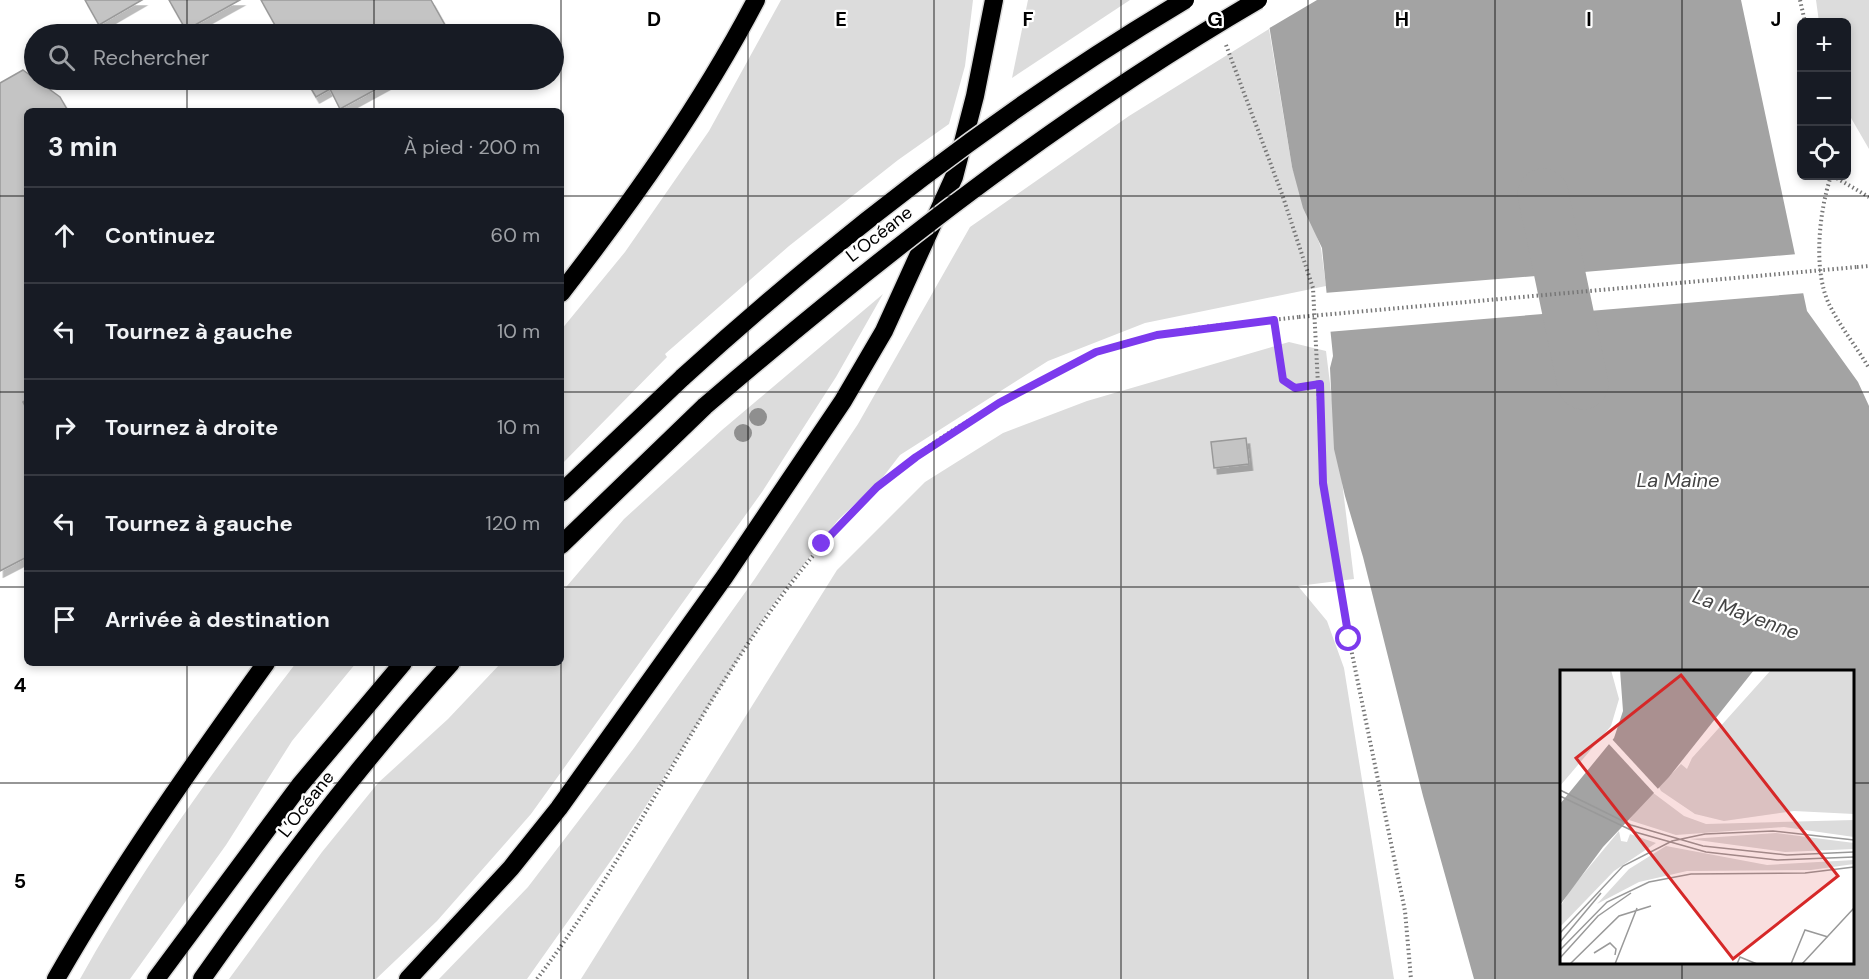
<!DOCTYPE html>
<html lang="fr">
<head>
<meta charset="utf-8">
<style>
	body { margin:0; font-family:"DM Sans",sans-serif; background:#20242c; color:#f1f3f6 }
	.controls { position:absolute; right:18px; top:18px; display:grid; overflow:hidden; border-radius:9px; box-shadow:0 3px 9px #0003 }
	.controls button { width:54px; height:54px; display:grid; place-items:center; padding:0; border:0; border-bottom:2px solid #363941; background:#171b24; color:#f1f3f6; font:30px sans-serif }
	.stop { position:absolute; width:18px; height:18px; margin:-14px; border:4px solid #7c3aed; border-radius:50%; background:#fff }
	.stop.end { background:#7c3aed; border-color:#fff; box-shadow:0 2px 6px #0008 }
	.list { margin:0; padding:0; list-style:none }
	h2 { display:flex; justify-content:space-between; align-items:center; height:78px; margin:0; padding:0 24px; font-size:26px }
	h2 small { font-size:20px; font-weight:400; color:#9ea1a6 }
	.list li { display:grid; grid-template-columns:39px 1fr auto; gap:18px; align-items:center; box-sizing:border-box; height:96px; padding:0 24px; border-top:2px solid #363941 }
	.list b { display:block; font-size:22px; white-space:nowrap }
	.list em { font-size:20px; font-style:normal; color:#9ea1a6 }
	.icon { flex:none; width:33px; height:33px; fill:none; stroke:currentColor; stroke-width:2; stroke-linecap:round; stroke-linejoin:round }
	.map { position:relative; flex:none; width:1869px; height:979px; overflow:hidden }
	.search { position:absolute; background:#171b24; box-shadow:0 3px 9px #0003; left:24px; top:24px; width:540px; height:66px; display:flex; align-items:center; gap:15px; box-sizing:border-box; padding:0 21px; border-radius:33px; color:#9ea1a6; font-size:22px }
	.panel { position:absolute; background:#171b24; box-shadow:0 3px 9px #0003; left:24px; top:108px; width:540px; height:558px; border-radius:9px }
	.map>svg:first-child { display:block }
</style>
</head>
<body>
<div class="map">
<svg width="1869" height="979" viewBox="0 0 1869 979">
	<defs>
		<filter id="shadow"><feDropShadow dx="3.5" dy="6" stdDeviation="0" flood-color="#0004"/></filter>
	</defs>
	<rect width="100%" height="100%" fill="#fff"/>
	<g fill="#dcdcdc">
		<polygon points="781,0 973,0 965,66 949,124 898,160 789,246 665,354 667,357 561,465 561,330 625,252 709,131"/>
		<polygon points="1028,0 1130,0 1012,78"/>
		<polygon points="1816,0 1869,0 1869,149 1847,111 1846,22 1819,22"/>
		<polygon points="1269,29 1292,167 1321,248 1326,286 1145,323 1048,361 900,455 883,477 838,520 769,610 617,852 527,979 439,979 528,887 634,748 754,580 858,424 970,227 1129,116"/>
		<polygon points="883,294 836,377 762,492 531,814 437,921 376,979 229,979 322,852 378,783 448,719 501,663 561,663 561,593 624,519 722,430"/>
		<polygon points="1289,342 1326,351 1354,579 1298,586 1327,621 1344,668 1394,979 581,979 837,570 925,482 1003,433 1087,401"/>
		<path d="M296 663H356L292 741 226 845 130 979H80C142 867 218 764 296 663Z"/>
	</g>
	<path fill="#a3a3a3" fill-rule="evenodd" d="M1265 0H1741L1807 311 1858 382 1869 406V979H1474L1423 796 1363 557 1345 496 1334 449 1330 368 1333 356 1322 248 1303 208 1292 167ZM1559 262H1571L1574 266 1581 311 1577 316 1563 314 1556 266ZM1562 672H1852V962H1562Z"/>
	<g fill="#fff">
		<polygon points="1262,0 1317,0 1266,30"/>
		<polygon points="1798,254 1806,293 1577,312 1572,273"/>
		<polygon points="1560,274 1567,312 1327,332 1324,293"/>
	</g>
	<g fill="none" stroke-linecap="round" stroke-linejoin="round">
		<polyline stroke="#a3a3a3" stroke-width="51" points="1543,194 1583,384"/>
	</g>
	<g fill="#c4c4c4" stroke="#999" stroke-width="1.5" filter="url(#shadow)">
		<polygon points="85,0 142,0 99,25"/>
		<polygon points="169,0 240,0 186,30"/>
		<polygon points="261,0 431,0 445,25 438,29 441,34 280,34"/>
		<polygon points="23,70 60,97 68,111 27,111 27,399 23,402 27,410 27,557 0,571 0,83"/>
		<polygon points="306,80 393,80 340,109 330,89 316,97"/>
		<polygon points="1246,438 1249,464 1214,468 1211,442"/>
	</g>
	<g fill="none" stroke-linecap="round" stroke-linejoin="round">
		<g stroke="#dbdbdb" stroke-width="21">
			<g id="highway">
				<path d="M561 293C633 200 701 105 756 0"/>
				<polyline points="561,493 683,377"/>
				<polyline points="561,545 705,406"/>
				<path d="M56 979C119 869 192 766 266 663"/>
				<polyline points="156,979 300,785 403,663"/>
				<path d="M202 979C279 869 361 762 451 663"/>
				<polyline points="408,979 511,868 559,808 725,576 843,401 884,331 954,177 975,96 994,0"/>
			</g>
		</g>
		<g stroke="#777" stroke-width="4" stroke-dasharray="1.5 3" stroke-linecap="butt">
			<polyline points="1800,0 1805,22"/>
			<polyline points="1226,45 1282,194 1313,288 1323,482 1349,639 1405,911 1411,979"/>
			<path d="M1831 176C1819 211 1812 274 1831 308 1842 329 1857 348 1869 368"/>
			<polyline points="1833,176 1869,197"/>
			<polyline points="1857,267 1869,266"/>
			<polyline points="1274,320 1283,380 1295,388 1320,384"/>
			<path d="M537 979C657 821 729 625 877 488 921 447 975 415 1028 388 1059 373 1087 355 1120 344 1177 326 1240 324 1299 317"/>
		</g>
		<use href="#highway" stroke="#000" stroke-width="18"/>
		<g stroke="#dbdbdb" stroke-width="21" stroke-linecap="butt">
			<g id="highway-bridge">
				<path d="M683 377C837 237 1005 107 1185 0"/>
				<path d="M705 406C879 257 1059 116 1258 0"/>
			</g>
		</g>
		<polyline stroke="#777" stroke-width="4" stroke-dasharray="1.5 3" stroke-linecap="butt" points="1299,317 1857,267"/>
		<use href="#highway-bridge" stroke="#000" stroke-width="18"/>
	</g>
	<g fill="#8f8f8f">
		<circle cx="758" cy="417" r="9"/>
		<circle cx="743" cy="433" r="9"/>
	</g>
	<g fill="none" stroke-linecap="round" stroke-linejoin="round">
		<polyline stroke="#7c3aed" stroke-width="8" points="822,544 877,487 916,457 999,403 1096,352 1157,335 1274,320 1283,380 1295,388 1320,384 1323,483 1349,639"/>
	</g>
	<path fill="none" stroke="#000" stroke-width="1.5" stroke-opacity="0.55" d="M187 0V34M374 0V34M561 0V111M748 0V979M934 0V979M1121 0V979M1308 0V979M1495 0V979M1682 0V672M187 80V111M374 80V111M0 196H27M561 196H1869M0 392H27M561 392H1869M0 587H27M561 587H1869M187 663V979M374 663V979M561 663V979M0 783H1562M1852 783H1869M1682 962V979"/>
	<g text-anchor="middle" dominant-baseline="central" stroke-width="4.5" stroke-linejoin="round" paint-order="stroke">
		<g font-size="18" fill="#000" stroke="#fff">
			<text transform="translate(879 234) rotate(-38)">L’Océane</text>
			<text transform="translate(306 804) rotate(-52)">L’Océane</text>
		</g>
		<g font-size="20" font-style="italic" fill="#444" stroke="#fff">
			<text x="1678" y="480">La Maine</text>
			<text transform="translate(1746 614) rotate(20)">La Mayenne</text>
		</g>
	</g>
	<g transform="translate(1560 670)">
		<rect width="294" height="294" fill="#fff"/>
		<path d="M0 0H51L59 29 51 56 0 116ZM211 0H294V144L234 141 164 151 135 144 101 121 99 117 121 94 127 99 132 88ZM92 122 124 146 146 154 294 150V167L224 157 116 165 69 150ZM59 161 61 171 67 172 70 164 96 173 54 201 0 257V237L10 220ZM216 163 294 173V179L225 182 130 169ZM106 176 207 195 294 190V194L251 200 127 201 79 212 37 234 69 199Z" fill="#dcdcdc"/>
		<path d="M60 0H194L109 107 43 177 0 235V134L54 68 63 41Z" fill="#a3a3a3"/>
		<path d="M51 68 99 120 95 124 47 72Z" fill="#fff"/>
		<path fill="none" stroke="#999" stroke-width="1.5" d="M0 120 71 155 143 176 227 185 294 182M0 126 75 162 146 182 217 190 294 187M0 263 63 196 112 171 145 164 213 161 294 170M0 272 41 223M0 280 47 232 89 212 131 204 245 203 294 197M34 283 50 273 56 279 55 285M0 288 38 246 71 223M10 294 59 246 91 236M55 294 77 238M177 294 180 287 197 294M231 294 245 260 268 267M242 294 294 238"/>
		<path fill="#d62828" fill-opacity="0.15" stroke="#d62828" stroke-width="3" d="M121 5 278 206 173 289 16 88Z"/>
		<rect width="294" height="294" fill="none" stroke="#000" stroke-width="3"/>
	</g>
	<g font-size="20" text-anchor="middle" font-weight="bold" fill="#000" stroke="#fff" stroke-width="4.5" stroke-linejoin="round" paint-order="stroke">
		<text x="654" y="26">D</text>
		<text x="841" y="26">E</text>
		<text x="1028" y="26">F</text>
		<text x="1215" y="26">G</text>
		<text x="1402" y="26">H</text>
		<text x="1589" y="26">I</text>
		<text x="1776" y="26">J</text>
		<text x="20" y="692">4</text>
		<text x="20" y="888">5</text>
	</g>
</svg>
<div class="controls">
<button>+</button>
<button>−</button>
<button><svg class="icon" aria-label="locate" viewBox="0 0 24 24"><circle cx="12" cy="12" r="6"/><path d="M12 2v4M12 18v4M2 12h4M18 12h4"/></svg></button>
</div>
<div class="stop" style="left:1349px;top:639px"></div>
<div class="stop end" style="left:822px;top:544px"></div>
<div class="search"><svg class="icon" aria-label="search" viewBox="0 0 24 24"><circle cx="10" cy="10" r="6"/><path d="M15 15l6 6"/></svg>Rechercher</div>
<section class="panel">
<h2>3 min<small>À pied · 200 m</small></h2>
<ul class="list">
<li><svg class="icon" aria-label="ahead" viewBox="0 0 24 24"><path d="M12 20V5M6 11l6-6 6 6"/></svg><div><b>Continuez</b></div><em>60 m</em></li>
<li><svg class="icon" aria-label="left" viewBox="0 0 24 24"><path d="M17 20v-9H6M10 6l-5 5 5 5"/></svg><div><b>Tournez à gauche</b></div><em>10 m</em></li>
<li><svg class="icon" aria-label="right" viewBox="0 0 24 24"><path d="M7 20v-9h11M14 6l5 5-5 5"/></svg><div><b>Tournez à droite</b></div><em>10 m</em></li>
<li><svg class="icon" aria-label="left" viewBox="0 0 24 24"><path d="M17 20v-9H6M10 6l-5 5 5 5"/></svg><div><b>Tournez à gauche</b></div><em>120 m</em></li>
<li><svg class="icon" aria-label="arrive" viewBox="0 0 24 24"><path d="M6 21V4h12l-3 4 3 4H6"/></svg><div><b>Arrivée à destination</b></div></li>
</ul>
</section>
</div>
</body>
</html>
